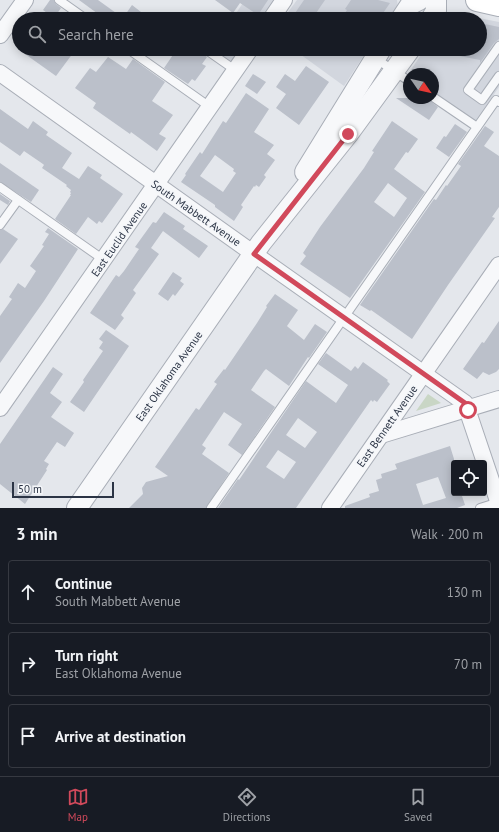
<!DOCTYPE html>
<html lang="en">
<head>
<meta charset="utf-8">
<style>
	body { margin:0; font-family:"PT Sans",sans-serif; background:#20242c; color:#f1f3f6 }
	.controls { position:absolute; right:12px; bottom:12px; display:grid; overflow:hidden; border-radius:4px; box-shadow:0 2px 10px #0003 }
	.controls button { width:36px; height:36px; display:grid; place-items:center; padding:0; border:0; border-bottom:1px solid #363941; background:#171b24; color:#f1f3f6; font:20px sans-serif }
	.compass { position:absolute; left:403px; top:68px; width:36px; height:36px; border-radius:50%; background:#171b24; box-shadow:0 2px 10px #0003; rotate:124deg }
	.scale { position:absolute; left:12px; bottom:10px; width:102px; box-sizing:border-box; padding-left:4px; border:2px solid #2b3445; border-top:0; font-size:11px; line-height:14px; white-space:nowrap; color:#2b3445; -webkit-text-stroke:3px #f4f6f9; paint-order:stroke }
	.stop { position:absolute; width:12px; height:12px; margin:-9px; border:3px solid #d1495b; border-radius:50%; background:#fff }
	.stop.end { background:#d1495b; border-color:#fff; box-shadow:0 1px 4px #0008 }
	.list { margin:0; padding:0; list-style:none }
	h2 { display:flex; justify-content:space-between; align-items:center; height:52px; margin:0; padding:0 16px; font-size:17px }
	h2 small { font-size:13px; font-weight:400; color:#9ea1a6 }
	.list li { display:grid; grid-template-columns:26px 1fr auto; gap:12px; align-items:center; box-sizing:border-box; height:64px; margin:0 8px 8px; padding:0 8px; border:1px solid #363941; border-radius:4px }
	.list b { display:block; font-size:15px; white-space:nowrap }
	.list p { margin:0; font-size:13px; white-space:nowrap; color:#9ea1a6 }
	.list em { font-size:13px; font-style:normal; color:#9ea1a6 }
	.icon { flex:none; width:22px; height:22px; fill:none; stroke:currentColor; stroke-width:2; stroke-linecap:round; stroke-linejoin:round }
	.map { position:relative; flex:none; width:499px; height:508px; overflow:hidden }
	.search { position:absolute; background:#171b24; box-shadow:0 2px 10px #0003; left:12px; right:12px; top:12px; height:44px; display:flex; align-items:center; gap:10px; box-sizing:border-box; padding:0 14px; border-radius:22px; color:#9ea1a6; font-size:15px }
	.sheet { height:268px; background:#171b24 }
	nav { display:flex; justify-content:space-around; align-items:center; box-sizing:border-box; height:56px; border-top:1px solid #363941; background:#171b24; font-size:11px; color:#9ea1a6 }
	nav a { display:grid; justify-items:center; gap:2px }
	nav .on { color:#d1495b }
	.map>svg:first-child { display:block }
</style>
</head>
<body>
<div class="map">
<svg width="499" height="508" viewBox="0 0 499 508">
	<rect width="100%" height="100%" fill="#e4e7ec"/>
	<g fill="#d2d6de">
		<polygon points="245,0 275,0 262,19 232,19"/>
		<polygon points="297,0 397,0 398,7 389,19 283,19"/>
		<polygon points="454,13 499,22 499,87 476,121 433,91 433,74 408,74 425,49 480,49 480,19 446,19 449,15"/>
		<polygon points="213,49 241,49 232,63"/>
		<polygon points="293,49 368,49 344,86"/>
	</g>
	<polygon fill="#c9d6c5" points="428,394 441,403 416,411"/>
	<g fill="#bbc0ca" fill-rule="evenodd">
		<polygon points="50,0 54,0 56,4 61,8 54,18 43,10"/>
		<polygon points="79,0 98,0 123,18 132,5 141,12 137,19 105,19"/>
		<polygon points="215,0 268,0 258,15 240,3 233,13"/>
		<polygon points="304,0 325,0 312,19 291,19"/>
		<polygon points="351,0 378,0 390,3 379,19 341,19 347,10 345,9"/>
		<polygon points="480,23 499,27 499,39 494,43 480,63 480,60 449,54 450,49 480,49"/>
		<polygon points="18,49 76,49 56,76"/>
		<polygon points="177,49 200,49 202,53 207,57 202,64 206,66 195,81 192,79 188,84 164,68"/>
		<polygon points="108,57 126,69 133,59 165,82 152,101 173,115 159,134 166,138 157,151 131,132 130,134 93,108 96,103 75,88 90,68 96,72"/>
		<polygon points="306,66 329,82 299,125 276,108 286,94 276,87 285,74 295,81"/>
		<polygon points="253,74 266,82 257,94 245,86"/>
		<path d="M246 93 269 109 254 132 274 145 267 154 275 160 264 175 266 177 259 187 256 185 255 187 254 186 241 205 243 207 234 221 215 207V205L181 182 186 175 185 174 200 152 202 154 223 121 226 123ZM215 155 234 169 233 171 236 173 223 192 200 176Z"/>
		<polygon points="396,98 426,98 438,107 429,120"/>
		<polygon points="0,109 28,129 33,121 48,132 46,135 72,153 62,168 79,179 88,166 102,175 100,178 123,194 102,223 99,221 97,224 88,217 76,234 55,219 71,195 70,195 71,193 70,192 71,190 66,186 67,185 42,168 44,165 43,164 24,151 20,156 0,142"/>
		<path d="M392 121 418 139 408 153 406 152 394 169 425 192 350 298 300 264 306 256 303 253 320 227 364 168 374 152 372 151ZM388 183 407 198 394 217 374 202Z"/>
		<polygon points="455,124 467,132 449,157 436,148 444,136 446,137"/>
		<polygon points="485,126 494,132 484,146 499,156 499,207 492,217 495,218 448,285 412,339 371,310 370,311 360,305 434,199 436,200 446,185 447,186 461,166 458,164"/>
		<polygon points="0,163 39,190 31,202 0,182"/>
		<polygon points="0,194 10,201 8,205 0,200"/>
		<polygon points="164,212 185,226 183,229 208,246 199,258 163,231 151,248 159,254 133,290 136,293 121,315 124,318 115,330 90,313 116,275 119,277 124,271 139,249 135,247 153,222 156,223"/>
		<polygon points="48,228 78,249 44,301 0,363 0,316 12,299 9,297 18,283 25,288 36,271 30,266 44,246 42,245 49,234 45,232"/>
		<polygon points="3,229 18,239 0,264 0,230"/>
		<polygon points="173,272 182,278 180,281 184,284 175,296 173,294 168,301 158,294"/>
		<polygon points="275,294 298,310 287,326 288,327 304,340 315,324 327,332 309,358 308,357 289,386 266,369 264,371 251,390 275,407 242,455 228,445 242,424 224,412 202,445 206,448 202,454 229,473 206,508 129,508 143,494 142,488 146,482 168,476 155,467 196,408 199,410 217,384 214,382 224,369 225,370 257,323 267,307 266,306"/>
		<polygon points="499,321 499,369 496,372 489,375 483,372 477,379 463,369 482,342 484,343"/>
		<polygon points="106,330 129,346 84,412 70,402 84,382 83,380 103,351 99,348 103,342 99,339"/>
		<path d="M326 353 351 371 355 366 358 369 363 362 388 380 387 381 390 384 377 402 374 400 373 402 371 400 296 508H218L238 479 239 480 306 381 336 403 348 385 318 364ZM298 418 317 432 305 448 286 435ZM278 450 296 462 284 479 266 467Z"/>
		<polygon points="53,367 63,374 50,393 62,402 51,417 74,433 65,447 57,442 44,461 49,464 46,469 47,470 25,504 0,484 0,444"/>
		<path d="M450 446 454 459V493H461L465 505 457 508H345V506L370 497 369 494 379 491 376 480 382 478 381 474 397 469 395 464ZM438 477 446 498 423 505 416 484Z"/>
	</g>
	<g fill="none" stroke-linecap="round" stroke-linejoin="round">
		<g stroke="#a9aeb7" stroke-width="10">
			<g id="service">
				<polyline points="59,0 86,19"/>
				<polyline points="499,46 468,90 482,100 499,76"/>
				<polyline points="128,49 210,107"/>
				<polyline points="205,49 235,70"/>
				<polyline points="375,58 409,81"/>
				<polyline points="433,97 477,127"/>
				<polyline points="0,187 104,260"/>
				<polyline points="0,225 18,200"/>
				<polyline points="211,508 496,100 499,102"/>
				<polyline points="480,508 499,502"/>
			</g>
		</g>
		<g stroke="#a9aeb7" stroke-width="18">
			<g id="minor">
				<polyline points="271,19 284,0"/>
				<polyline points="0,35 25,0"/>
				<polyline points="0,73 254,254 465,403 499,504"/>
				<polyline points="0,408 250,49"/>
				<polyline points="381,435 499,399"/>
				<polyline points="330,508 499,265"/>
			</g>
		</g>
		<g stroke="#a9aeb7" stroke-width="22">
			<g id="tertiary">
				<polyline points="401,19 411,4 419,0"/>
				<polyline points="431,19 436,11 436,0"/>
				<polyline points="305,172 381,49"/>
				<polyline points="77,508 261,243 348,134 410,49"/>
			</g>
		</g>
		<g stroke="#a9aeb7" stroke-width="24">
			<polyline id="secondary" points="477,0 499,5"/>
		</g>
		<use href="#service" stroke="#f7f8fa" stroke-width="8"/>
		<use href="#minor" stroke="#f7f8fa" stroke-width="16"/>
		<use href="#tertiary" stroke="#f7f8fa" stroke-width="20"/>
		<use href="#secondary" stroke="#fff" stroke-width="22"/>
	</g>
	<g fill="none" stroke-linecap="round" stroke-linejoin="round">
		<polyline stroke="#d1495b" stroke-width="5" points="348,134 254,254 465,403 468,410"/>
	</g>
	<g text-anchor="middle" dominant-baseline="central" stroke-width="3" stroke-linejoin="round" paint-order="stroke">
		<g font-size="11" fill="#2b3445" stroke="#f4f6f9">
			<text transform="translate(196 213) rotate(35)">South Mabbett Avenue</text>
			<text transform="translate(119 239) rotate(-55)">East Euclid Avenue</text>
			<text transform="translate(169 376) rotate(-55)">East Oklahoma Avenue</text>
			<text transform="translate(387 426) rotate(-55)">East Bennett Avenue</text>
		</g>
	</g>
</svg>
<div class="controls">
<button><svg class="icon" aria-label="locate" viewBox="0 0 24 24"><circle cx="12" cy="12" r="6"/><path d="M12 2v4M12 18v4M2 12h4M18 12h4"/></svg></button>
</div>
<svg class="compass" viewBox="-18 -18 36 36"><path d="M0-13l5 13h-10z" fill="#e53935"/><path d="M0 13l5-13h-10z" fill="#9ea1a6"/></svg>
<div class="scale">50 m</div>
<div class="stop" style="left:468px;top:410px"></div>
<div class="stop end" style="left:348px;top:134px"></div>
<div class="search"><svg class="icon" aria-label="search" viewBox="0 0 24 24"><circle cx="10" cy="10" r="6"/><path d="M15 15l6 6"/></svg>Search here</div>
</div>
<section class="sheet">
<h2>3 min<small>Walk · 200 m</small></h2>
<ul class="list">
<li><svg class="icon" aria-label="ahead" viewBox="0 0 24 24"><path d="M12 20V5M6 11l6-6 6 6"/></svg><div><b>Continue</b><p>South Mabbett Avenue</p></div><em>130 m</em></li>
<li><svg class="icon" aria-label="right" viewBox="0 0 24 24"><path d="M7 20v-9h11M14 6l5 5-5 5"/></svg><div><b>Turn right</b><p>East Oklahoma Avenue</p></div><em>70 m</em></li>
<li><svg class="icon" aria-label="arrive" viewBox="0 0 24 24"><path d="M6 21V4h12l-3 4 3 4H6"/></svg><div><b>Arrive at destination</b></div></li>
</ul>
</section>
<nav>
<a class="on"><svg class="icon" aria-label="map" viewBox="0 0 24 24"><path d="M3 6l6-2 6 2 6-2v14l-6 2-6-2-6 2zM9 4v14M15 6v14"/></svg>Map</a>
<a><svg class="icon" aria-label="directions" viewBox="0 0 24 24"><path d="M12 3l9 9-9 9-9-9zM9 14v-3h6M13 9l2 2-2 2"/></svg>Directions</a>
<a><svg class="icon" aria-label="saved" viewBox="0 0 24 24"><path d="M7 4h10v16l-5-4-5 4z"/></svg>Saved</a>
</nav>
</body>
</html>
